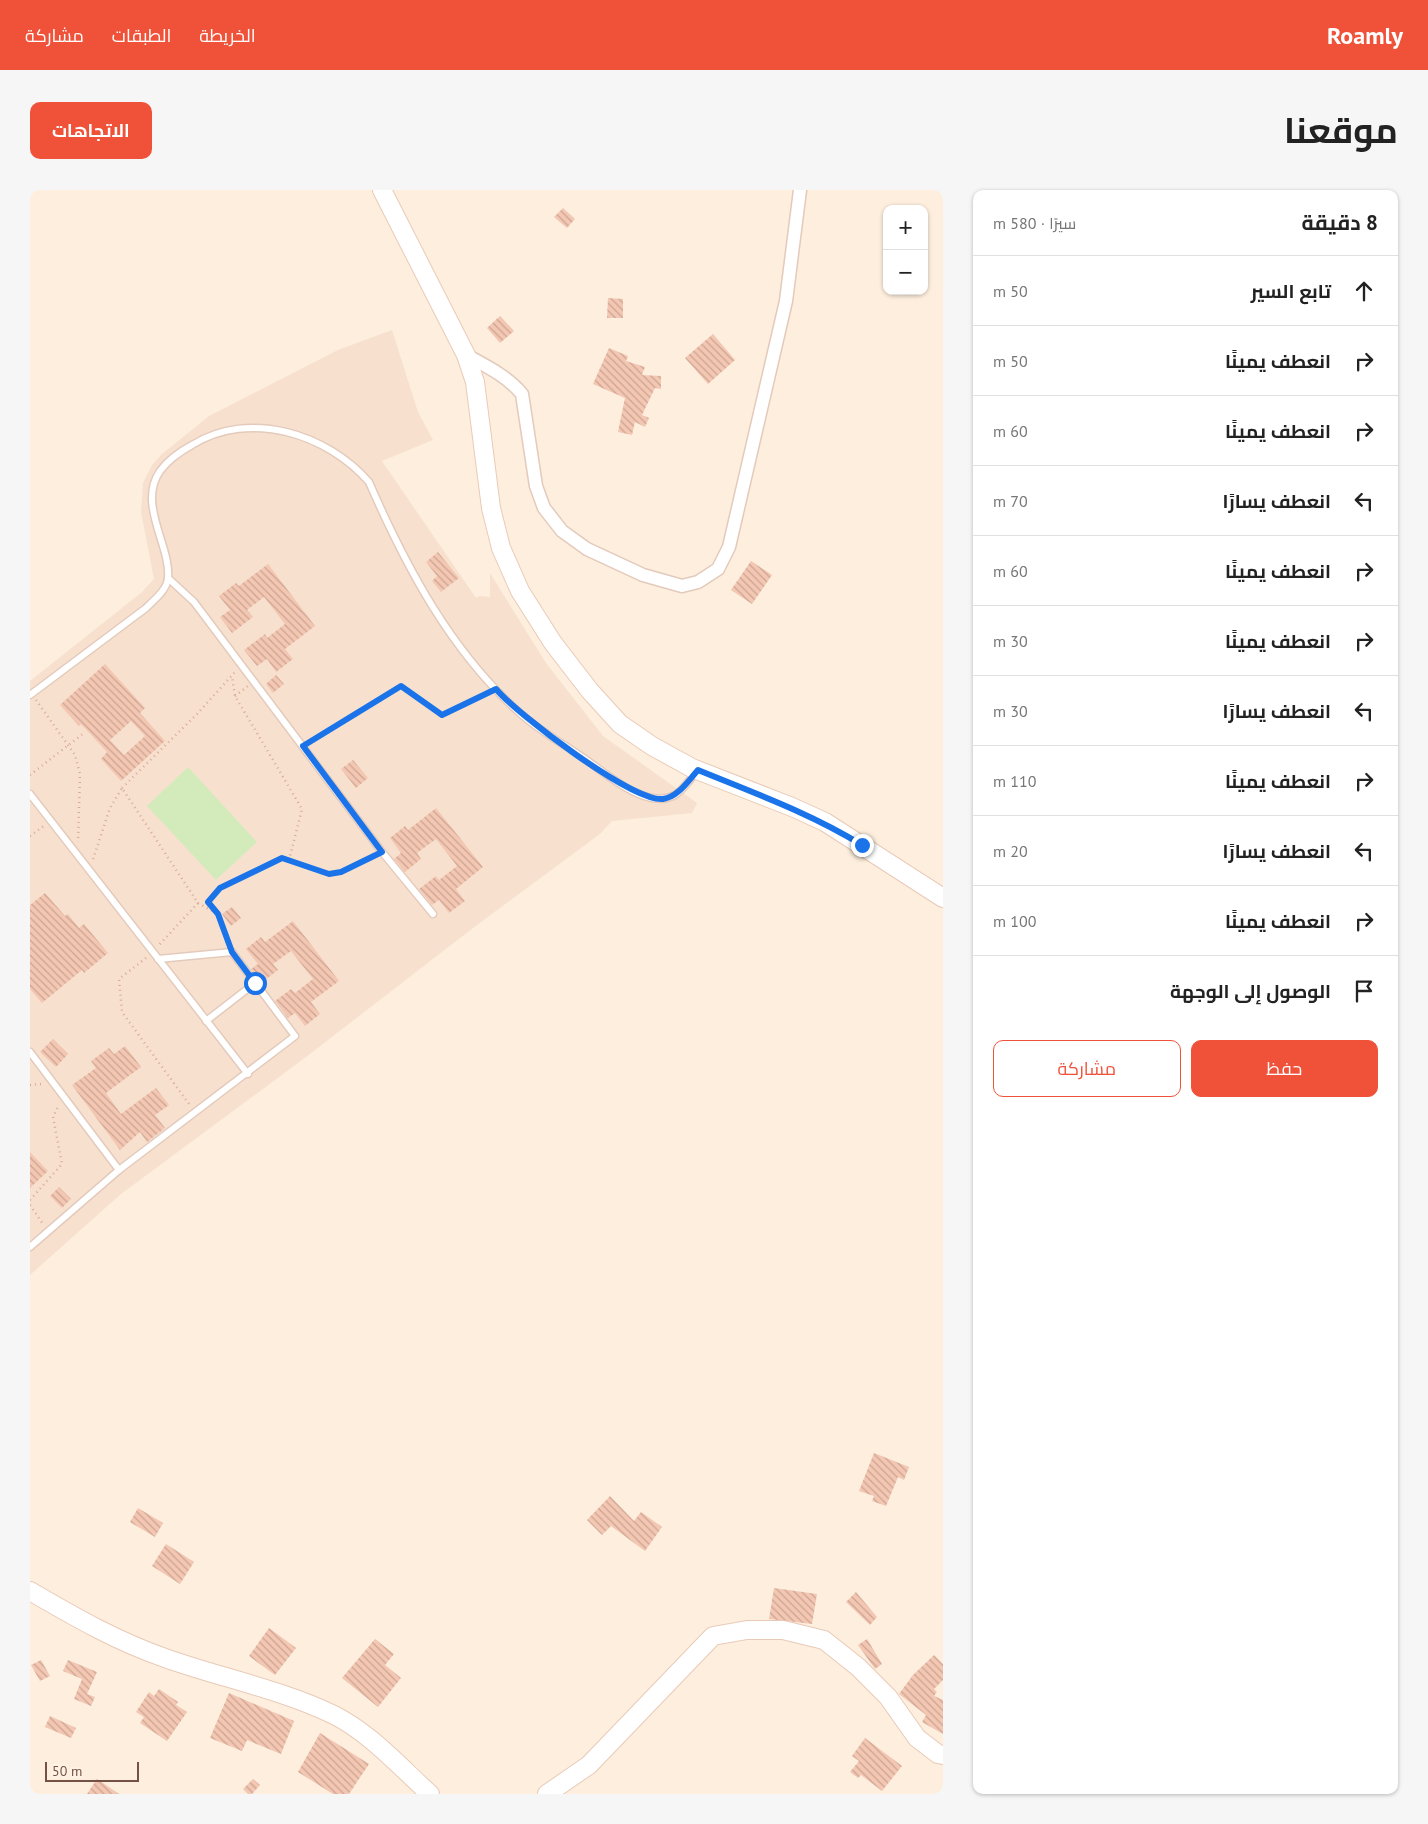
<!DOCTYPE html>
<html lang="ar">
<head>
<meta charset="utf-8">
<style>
	body { margin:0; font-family:"PT Sans",Cairo,sans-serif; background:#f6f6f6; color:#222; direction:rtl }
	.controls { position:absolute; right:15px; top:15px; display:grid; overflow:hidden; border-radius:10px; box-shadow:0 1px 4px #0004 }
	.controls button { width:45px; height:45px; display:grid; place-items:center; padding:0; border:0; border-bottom:1px solid #e0e0e0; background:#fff; color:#222; font:25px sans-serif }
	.scale { position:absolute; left:15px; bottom:12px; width:94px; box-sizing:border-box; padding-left:5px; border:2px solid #745144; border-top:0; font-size:14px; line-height:18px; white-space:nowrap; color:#745144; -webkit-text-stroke:4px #fff2e4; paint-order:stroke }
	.stop { position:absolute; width:15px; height:15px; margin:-11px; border:4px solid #1a73e8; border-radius:50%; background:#fff }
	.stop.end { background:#1a73e8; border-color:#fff; box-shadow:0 1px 5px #0008 }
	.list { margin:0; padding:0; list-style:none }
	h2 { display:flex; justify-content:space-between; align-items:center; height:65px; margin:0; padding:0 20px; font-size:21px }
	h2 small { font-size:16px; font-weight:400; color:#767676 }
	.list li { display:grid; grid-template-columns:32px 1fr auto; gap:15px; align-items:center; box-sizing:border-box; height:70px; padding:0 20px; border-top:1px solid #e0e0e0 }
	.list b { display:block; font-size:19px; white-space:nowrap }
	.list em { font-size:16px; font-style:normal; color:#767676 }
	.actions { display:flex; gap:10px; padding:15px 20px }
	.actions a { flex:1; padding:11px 0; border:1px solid #f05139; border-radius:10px; text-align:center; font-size:18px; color:#f05139 }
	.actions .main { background:#f05139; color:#fff }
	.icon { flex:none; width:28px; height:28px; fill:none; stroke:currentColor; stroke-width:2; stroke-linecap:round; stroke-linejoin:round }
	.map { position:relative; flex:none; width:913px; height:1604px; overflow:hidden; direction:ltr; border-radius:10px }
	header { display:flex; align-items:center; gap:30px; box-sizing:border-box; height:70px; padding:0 25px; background:#f05139; color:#fff }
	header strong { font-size:24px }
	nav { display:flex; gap:28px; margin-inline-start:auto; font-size:18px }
	.intro { display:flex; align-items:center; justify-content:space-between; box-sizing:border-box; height:120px; padding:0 30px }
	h1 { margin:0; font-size:35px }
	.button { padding:12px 22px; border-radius:10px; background:#f05139; color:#fff; font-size:18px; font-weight:700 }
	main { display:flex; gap:30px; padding:0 30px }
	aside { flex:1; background:#fff; border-radius:10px; box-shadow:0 1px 4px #0004 }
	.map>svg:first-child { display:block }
</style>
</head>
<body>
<header>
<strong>Roamly</strong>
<nav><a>الخريطة</a><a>الطبقات</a><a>مشاركة</a></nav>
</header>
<div class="intro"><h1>موقعنا</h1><a class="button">الاتجاهات</a></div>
<main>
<aside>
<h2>8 دقيقة<small>سيرًا · 580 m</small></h2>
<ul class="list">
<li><svg class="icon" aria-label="ahead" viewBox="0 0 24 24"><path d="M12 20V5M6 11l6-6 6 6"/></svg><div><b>تابع السير</b></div><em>50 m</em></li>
<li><svg class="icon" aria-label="right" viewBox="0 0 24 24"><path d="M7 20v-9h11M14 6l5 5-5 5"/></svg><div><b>انعطف يمينًا</b></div><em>50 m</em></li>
<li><svg class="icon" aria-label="right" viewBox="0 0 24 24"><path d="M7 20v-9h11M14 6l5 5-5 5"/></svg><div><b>انعطف يمينًا</b></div><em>60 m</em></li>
<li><svg class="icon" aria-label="left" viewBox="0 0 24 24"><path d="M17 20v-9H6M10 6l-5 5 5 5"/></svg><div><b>انعطف يسارًا</b></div><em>70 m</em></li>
<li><svg class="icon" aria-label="right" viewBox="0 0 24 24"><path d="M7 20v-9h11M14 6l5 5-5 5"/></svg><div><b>انعطف يمينًا</b></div><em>60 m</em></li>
<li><svg class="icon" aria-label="right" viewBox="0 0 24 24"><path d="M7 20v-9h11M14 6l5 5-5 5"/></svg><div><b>انعطف يمينًا</b></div><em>30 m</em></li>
<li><svg class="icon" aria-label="left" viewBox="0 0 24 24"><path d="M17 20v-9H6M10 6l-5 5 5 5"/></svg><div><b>انعطف يسارًا</b></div><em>30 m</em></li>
<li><svg class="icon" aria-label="right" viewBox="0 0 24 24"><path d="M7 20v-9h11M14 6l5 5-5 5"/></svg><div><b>انعطف يمينًا</b></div><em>110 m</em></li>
<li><svg class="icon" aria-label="left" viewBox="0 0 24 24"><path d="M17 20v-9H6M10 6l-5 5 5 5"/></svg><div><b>انعطف يسارًا</b></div><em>20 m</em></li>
<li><svg class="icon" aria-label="right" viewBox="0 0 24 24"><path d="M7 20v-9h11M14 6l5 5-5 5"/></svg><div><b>انعطف يمينًا</b></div><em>100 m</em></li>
<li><svg class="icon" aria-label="arrive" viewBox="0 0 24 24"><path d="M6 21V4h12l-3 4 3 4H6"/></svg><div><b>الوصول إلى الوجهة</b></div></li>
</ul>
<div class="actions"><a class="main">حفظ</a><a>مشاركة</a></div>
</aside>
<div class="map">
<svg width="913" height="1604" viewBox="0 0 913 1604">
	<defs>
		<pattern id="building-back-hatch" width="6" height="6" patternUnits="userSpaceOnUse" patternTransform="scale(1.25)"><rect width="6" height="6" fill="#f4c7b3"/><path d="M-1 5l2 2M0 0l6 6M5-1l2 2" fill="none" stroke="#caa493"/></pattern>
	</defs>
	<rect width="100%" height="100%" fill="#fdeedd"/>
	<polygon fill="#f7e1ce" points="362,140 388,222 403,250 352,271 446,408 449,406 460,407 460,383 516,473 573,546 667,613 662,623 582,631 570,644 443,738 276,867 91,1004 0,1085 0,491 112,402 124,389 111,322 113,293 122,275 132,264 179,226 308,160"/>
	<polygon fill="#d3ebbb" points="158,577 227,652 186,690 117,616"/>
	<g fill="url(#building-back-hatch)" fill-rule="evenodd">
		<polygon points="533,18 545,29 537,38 524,27"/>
		<polygon points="578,108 593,109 593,128 577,128"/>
		<polygon points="470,126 484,141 470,153 457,138"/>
		<polygon points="683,144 705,170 678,194 655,168"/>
		<polygon points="579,158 598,166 596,171 615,177 612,185 631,186 631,199 625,198 612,225 619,228 615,237 605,232 602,245 588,242 595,208 563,194"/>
		<polygon points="408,362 429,388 411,402 402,391 407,386 396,372"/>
		<polygon points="721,371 742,385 722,414 701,400"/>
		<polygon points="238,374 285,436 255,459 263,469 246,482 237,469 227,476 214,460 235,444 237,448 255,434 234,407 217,420 223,427 202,443 190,427 200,420 189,406 206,393 209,396"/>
		<path d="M75 474 115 518 110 523 135 551 91 591 71 569 77 562 51 534 49 536 30 515ZM101 531 115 546 94 565 80 550Z"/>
		<polygon points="246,485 254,494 243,503 236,494"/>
		<polygon points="323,570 338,588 326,598 311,579"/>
		<polygon points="406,618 453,677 426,699 435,711 419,723 409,710 402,715 389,699 406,686 409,690 427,676 406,649 387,663 391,669 375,682 364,669 371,663 360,648 375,636 378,640"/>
		<polygon points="15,703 35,726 38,724 49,738 54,734 78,763 54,783 52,780 12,813 0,799 0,715"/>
		<polygon points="202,717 211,728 201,736 192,724"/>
		<polygon points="263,731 309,791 281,812 290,824 275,836 265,823 258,828 245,811 261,799 265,803 283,789 261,761 243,774 248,780 231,793 221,779 228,774 216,759 231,747 235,752"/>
		<polygon points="23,849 38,864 26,877 10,862"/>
		<polygon points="95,856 111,877 76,903 91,924 126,898 139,915 125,925 135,938 117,952 110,942 90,960 42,895 66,878 61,871 79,858 84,864"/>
		<polygon points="0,962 18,981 0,998"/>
		<polygon points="29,997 41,1009 32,1018 20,1006"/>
		<polygon points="844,1263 879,1277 874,1290 868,1287 856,1316 842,1311 844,1306 829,1301"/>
		<polygon points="580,1306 604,1331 611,1322 632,1337 615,1361 581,1336 572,1345 557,1330"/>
		<polygon points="108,1318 133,1333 125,1347 100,1332"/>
		<polygon points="136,1354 164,1372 150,1394 122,1376"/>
		<polygon points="744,1398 787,1404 782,1434 739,1429"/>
		<polygon points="826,1402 847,1427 840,1435 816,1412"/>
		<polygon points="239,1438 266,1458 245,1485 219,1466"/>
		<polygon points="345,1449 364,1464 355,1475 371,1488 348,1517 312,1488"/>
		<polygon points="837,1449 852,1474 845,1479 828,1455"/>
		<polygon points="904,1465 913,1474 913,1490 904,1499 907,1502 904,1506 913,1510 913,1544 892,1532 896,1525 869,1504 883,1485"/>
		<polygon points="11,1470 20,1486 10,1491 1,1475"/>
		<polygon points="38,1470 67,1482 57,1504 65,1507 61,1516 44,1509 52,1489 33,1481"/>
		<polygon points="129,1499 148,1512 146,1515 157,1522 137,1551 110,1533 114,1527 106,1522 119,1502 124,1506"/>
		<polygon points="199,1503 264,1531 251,1564 217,1550 212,1561 180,1548"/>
		<polygon points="20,1526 46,1538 41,1548 15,1537"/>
		<polygon points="290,1543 339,1574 319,1604 303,1604 268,1582"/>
		<polygon points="835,1548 872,1576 852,1601 831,1585 828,1588 820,1582 829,1571 822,1566"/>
		<polygon points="67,1589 89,1604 57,1604"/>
		<polygon points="223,1589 230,1595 222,1604 218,1604 213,1599"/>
	</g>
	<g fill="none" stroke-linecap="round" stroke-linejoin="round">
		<g stroke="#e3cabc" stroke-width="9">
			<g id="service">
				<polyline points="138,388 164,412 352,662 403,724"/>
				<path d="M0 505 116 418C124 410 137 400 138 388 141 356 107 314 130 281 139 269 149 262 162 255 220 219 297 244 339 292 376 377 421 462 491 524 511 542 537 556 559 572 581 587 615 618 643 606 652 602 660 589 667 581"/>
				<polyline points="0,604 218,884"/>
				<polyline points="176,831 225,793"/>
				<polyline points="0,862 89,980"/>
				<polyline points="0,1057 89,980 265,846 202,762 128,769"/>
			</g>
		</g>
		<g stroke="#e3cabc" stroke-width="15">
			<path id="minor" d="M436 165C456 176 477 186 492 204L506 296 514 318 532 341 557 359 613 385 652 396 668 392 688 379 699 357 756 111 770 0"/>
		</g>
		<g stroke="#e9cab8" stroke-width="20">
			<g id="secondary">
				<polyline points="352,0 436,165 445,192 461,318 471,358 490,401 523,453 560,501 590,534 622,556 662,578 762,617 795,632 913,708"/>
				<path d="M0 1401C45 1427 86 1451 135 1468 191 1488 250 1499 304 1525 340 1543 370 1577 400 1604"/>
				<polyline points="517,1604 559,1575 683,1446 717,1440 753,1440 794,1450 828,1477 858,1507 887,1548 908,1564 913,1565"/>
			</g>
		</g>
		<g stroke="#d8aa97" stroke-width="2.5" stroke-dasharray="1 4" stroke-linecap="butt">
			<polyline points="205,506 218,496"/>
			<polyline points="6,510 45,565 50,584 48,652"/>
			<polyline points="280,551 371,496 412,525 457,503"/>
			<polyline points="0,585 54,543"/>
			<polyline points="92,598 167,524 206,481"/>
			<polyline points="0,646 15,635"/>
			<polyline points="63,669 80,618 92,598 168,713 129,755"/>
			<path d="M259 670C305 687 300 687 345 665"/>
			<polyline points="168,713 188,724 199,753"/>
			<polyline points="188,724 178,712 190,698 252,668 259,670 272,619 205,506 202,486"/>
			<polyline points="116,768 89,789 92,822 159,914"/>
			<polyline points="0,895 12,894"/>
			<polyline points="0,1010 32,974 23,927 29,915"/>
			<polyline points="0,1015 13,1034"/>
		</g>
		<use href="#service" stroke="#fff" stroke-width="6"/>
		<use href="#minor" stroke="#fff" stroke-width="12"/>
		<use href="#secondary" stroke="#fff" stroke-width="18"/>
	</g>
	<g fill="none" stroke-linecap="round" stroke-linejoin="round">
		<path stroke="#1a73e8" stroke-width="6" d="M225 793 202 762 188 724 178 712 190 698 252 668 299 684 311 682 352 662 273 556 371 496 412 525 466 499C487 524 602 612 633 609 648 607 658 591 668 580 724 603 780 623 832 655"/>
	</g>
</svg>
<div class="controls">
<button>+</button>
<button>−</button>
</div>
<div class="scale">50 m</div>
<div class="stop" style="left:225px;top:793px"></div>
<div class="stop end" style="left:832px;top:655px"></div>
</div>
</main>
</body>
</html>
